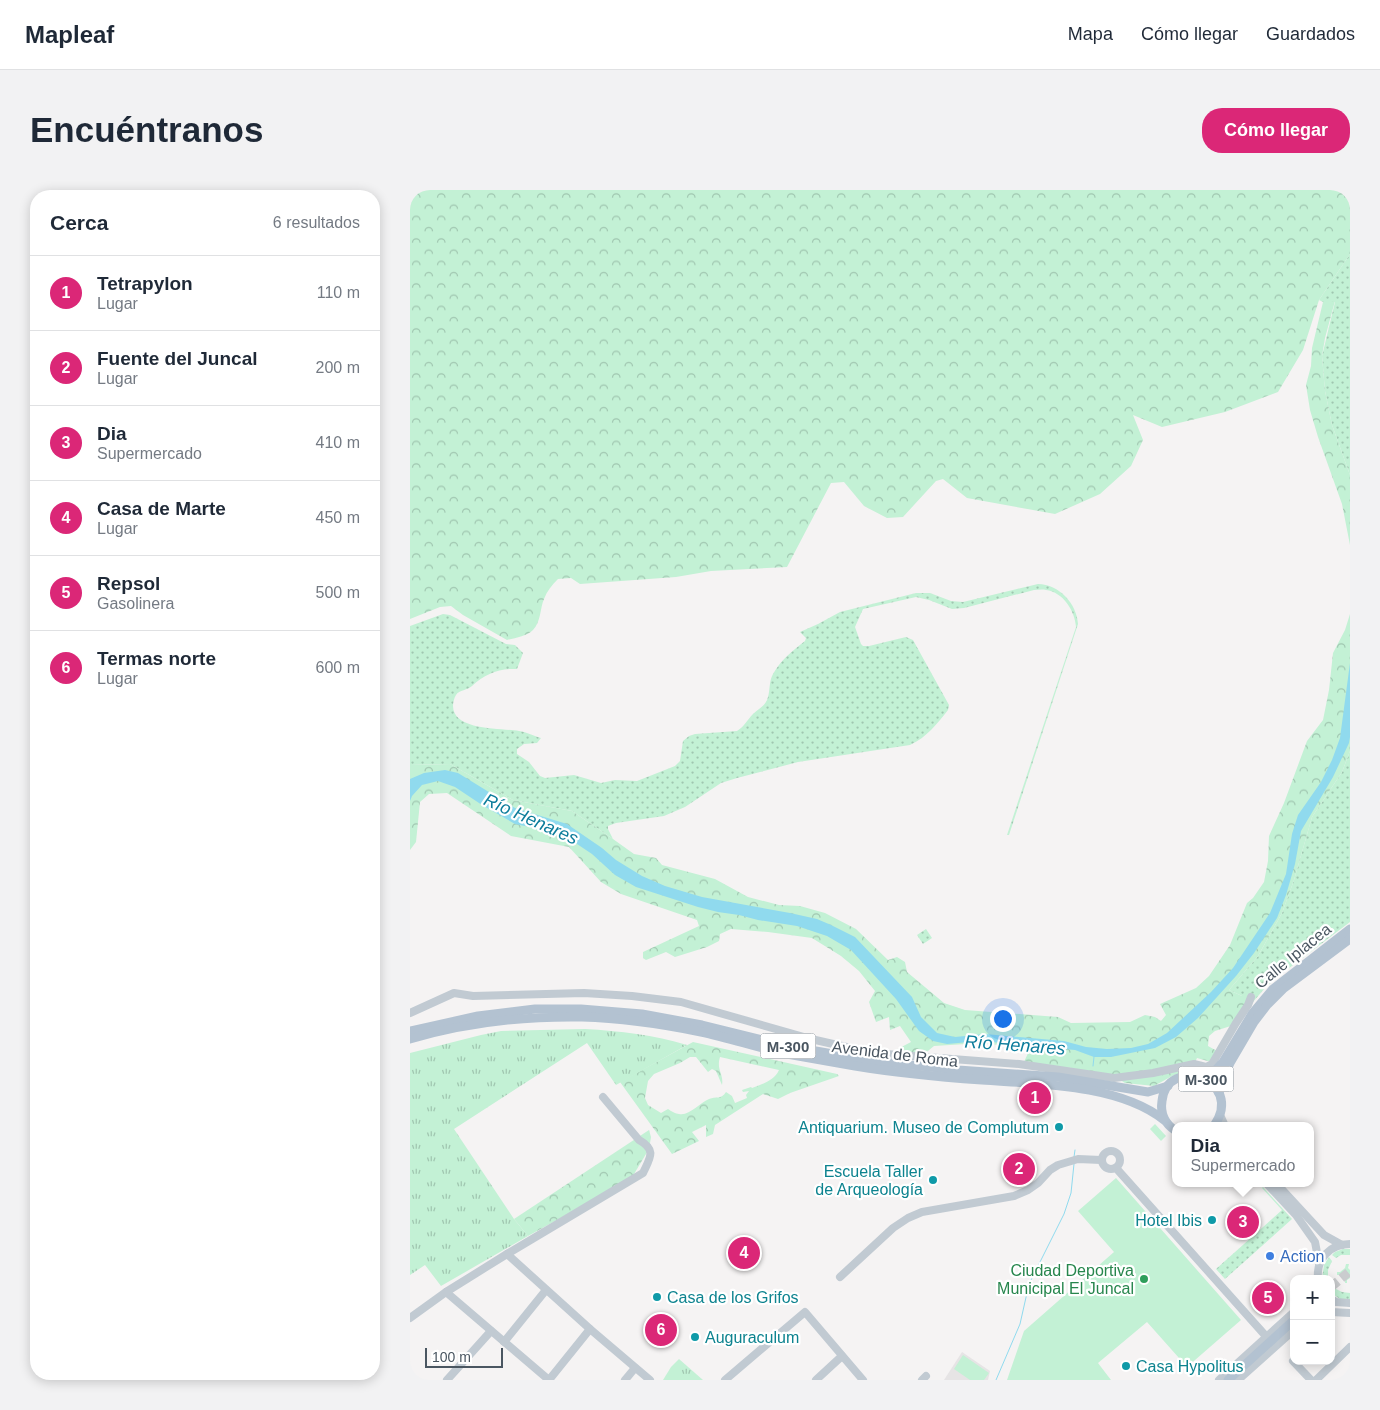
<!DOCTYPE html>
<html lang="es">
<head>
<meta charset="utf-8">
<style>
	body { margin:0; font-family:Arial,sans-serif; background:#f2f2f3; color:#1f2937 }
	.controls { position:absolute; right:15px; bottom:15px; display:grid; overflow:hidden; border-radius:10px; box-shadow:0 2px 12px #0003 }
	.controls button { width:45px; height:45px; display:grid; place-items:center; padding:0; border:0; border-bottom:1px solid #e0e1e3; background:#fff; color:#1f2937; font:25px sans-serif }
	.scale { position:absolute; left:15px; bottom:12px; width:78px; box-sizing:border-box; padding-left:5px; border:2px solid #4a5661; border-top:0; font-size:14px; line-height:18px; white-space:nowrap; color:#4a5661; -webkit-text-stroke:4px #fff; paint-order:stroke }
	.you { position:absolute; left:592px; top:828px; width:18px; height:18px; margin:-12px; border:4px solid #fff; border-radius:50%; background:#1a73e8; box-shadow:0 0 0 8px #1a73e833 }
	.badge { display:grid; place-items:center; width:32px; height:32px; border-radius:50%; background:#db2777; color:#fff; font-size:16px; font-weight:700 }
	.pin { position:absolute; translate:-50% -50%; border:2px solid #fff; box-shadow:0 1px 5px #0006 }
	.popup { position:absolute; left:762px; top:932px; width:142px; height:65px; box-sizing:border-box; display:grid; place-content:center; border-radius:10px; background:#fff; filter:drop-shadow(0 1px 4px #0005); font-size:16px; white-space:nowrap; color:#747a83 }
	.popup b { font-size:19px; color:#1f2937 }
	.popup::after { content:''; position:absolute; left:50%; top:100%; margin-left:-10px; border:10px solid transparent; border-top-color:#fff }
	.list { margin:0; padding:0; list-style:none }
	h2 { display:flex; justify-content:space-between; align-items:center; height:65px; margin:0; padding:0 20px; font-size:21px }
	h2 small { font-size:16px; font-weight:400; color:#747a83 }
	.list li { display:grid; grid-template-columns:32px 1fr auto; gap:15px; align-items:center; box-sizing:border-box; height:75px; padding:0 20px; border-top:1px solid #e0e1e3 }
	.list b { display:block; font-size:19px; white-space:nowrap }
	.list p { margin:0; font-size:16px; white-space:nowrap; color:#747a83 }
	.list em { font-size:16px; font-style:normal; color:#747a83 }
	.map { position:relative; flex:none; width:940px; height:1190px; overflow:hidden; border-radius:20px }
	header { display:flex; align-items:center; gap:30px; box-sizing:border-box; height:70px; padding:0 25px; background:#fff; border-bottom:1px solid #e0e1e3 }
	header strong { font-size:24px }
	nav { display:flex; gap:28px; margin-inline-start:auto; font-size:18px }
	.intro { display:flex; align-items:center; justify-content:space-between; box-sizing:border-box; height:120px; padding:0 30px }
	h1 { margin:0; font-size:35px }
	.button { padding:12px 22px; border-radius:20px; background:#db2777; color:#fff; font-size:18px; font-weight:700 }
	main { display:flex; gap:30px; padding:0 30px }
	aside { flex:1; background:#fff; border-radius:20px; box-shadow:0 2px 12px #0003 }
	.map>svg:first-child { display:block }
</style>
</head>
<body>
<header>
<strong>Mapleaf</strong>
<nav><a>Mapa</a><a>Cómo llegar</a><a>Guardados</a></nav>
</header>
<div class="intro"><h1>Encuéntranos</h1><a class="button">Cómo llegar</a></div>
<main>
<aside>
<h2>Cerca<small>6 resultados</small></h2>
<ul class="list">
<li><span class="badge">1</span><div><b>Tetrapylon</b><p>Lugar</p></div><em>110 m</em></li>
<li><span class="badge">2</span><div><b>Fuente del Juncal</b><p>Lugar</p></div><em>200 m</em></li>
<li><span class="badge">3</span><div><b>Dia</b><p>Supermercado</p></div><em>410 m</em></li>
<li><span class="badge">4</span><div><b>Casa de Marte</b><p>Lugar</p></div><em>450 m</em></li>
<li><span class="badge">5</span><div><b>Repsol</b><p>Gasolinera</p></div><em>500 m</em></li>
<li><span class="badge">6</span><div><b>Termas norte</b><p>Lugar</p></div><em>600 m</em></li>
</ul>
</aside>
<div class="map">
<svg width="940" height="1190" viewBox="0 0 940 1190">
	<defs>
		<pattern id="grass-dots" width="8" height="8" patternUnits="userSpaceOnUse" patternTransform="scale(1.25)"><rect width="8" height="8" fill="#c3f1d5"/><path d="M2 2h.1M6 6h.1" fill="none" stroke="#a0c6b0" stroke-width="1.8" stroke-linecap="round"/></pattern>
		<pattern id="forest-crowns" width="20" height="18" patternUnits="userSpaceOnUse" patternTransform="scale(1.25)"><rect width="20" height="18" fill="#c3f1d5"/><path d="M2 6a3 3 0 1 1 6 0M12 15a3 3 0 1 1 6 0" fill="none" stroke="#a0c6b0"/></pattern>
		<pattern id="park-tufts" width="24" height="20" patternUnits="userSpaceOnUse" patternTransform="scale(1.25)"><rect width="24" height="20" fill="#c3f1d5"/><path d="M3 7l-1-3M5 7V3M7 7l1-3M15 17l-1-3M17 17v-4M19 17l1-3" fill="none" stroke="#a0c6b0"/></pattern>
	</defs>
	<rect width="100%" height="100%" fill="#f5f3f3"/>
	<polygon fill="#e6e4e5" points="552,1162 580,1181 578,1190 534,1190"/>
	<g fill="url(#grass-dots)">
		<polygon points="940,64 940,285 922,235 915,201 912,166 925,112 913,112 909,110"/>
		<path d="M628 394C649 394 667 414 668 434L599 645H597L666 437C665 421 653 402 636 400 632 399 628 400 624 400L554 418 542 419 519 410 506 407 453 419 445 437 451 454 453 456H459L496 447 503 450 539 515 538 520C527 534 517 547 500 555L388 572 327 588 311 593 275 617 254 626 206 633 198 636V639L203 649 162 621 103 610 40 574 0 575V436L33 424 40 425 96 454 105 455 113 463 107 479C89 478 75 484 62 496 58 500 49 500 46 505 44 508 43 513 43 516 43 541 92 538 109 541 117 542 124 546 131 548L127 553 114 554 107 559V564L119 572 130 586 135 588 164 585 191 593 205 590 227 591 265 576 270 571 273 551 279 546 285 544 327 541C334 537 337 530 343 524 349 518 356 516 358 507 360 500 359 491 363 484 371 470 382 461 395 451L396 448 390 442 408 434 430 422 506 403H520L541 411 553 412Z"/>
		<polygon points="940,561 940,732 866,788 855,798 843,812 842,807 832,806 819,800 848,766 872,723 884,690 902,627 932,582"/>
		<polygon points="516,739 522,748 513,754 507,745"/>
		<polygon points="853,997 882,1029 815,1089 806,1079 872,1020 852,998"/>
		<polygon points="933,1059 940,1059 940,1065 931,1065 926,1068 922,1065 925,1062"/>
		<polygon points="919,1067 922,1071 918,1080 918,1089 912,1089 914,1075"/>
		<polygon points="924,1098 932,1102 940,1103 940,1110 930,1109 921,1103 921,1099"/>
	</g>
	<g fill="url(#forest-crowns)" fill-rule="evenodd">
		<path d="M0 0H940V64L909 110 893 160 868 202 815 222 752 237 723 225 733 250 721 276 690 304 645 324 557 308 533 289 526 291 493 327 477 328 454 316 434 292 421 293 377 377 301 381 266 387 170 394 161 388 148 389C142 395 137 401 134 409 130 418 131 432 123 440 117 446 106 448 97 450L53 425 41 416 30 417 0 429Z"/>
		<polygon points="925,111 915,148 912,166 915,201 922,235 940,285 940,355 932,314 908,247 900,220 896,195 901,176 902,158 913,112"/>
		<polygon points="940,424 940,561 932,582 902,627 884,690 872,723 848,766 819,800 832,806 839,805 842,807 843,812 827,834 805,841 799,846 798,856 807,861 801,872 787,868 783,877 792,882 790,883 776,882 764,885 744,896 715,893 704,886 679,882 662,878 613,874 620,859 572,853 524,856 513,865 480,863 501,852 490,836 480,840 479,827 466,832 459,812 465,801 449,781 431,766 402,748 358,742 321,739 310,744 309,751 297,757 265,767 256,762 236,770 233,768 233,762 289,736 287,730 211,704 191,692 159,657 101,646 37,603 19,604 10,612 6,652 0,660 0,575 40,574 103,610 162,621 203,649 224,664 246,668 252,675 305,689 338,707 369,715 390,716 415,723 446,739 478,770 487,767 495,772 497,782 534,813 555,820 648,827 661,833 720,832 735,825 745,827 751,831 756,825 750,814 786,798 799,786 820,755 837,713 843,708 854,692 858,671 859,646 874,613 897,551 913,530 919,500 923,463 935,440"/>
		<path d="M283 852 427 884 429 886 380 903 368 909 353 904 305 935 303 944 296 947V935L282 942 289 951 262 964 210 892ZM280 867H286L298 882 302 879 306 881 312 895C314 884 306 880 310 867L369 880C364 891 352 894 342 898L341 897 332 900 333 902 339 901 336 905 337 908 325 913 322 906 316 902C311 910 306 906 299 909 289 913 280 926 269 924 266 924 261 921 258 919L251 923 238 915 235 908 238 891 244 884 270 873Z"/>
		<polygon points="239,940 241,947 239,959 221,989 118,1046 104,1029"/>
	</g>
	<g fill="url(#park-tufts)">
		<path d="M175 839C210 841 244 845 277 855L206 895 177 853 44 939 104 1029 118 1046 31 1096 15 1075 0 1085V863L71 845 91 841Z"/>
		<polygon points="269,1169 293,1190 253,1190 261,1177"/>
	</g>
	<g fill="#c3f1d5">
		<polygon points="745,934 756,946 751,951 740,939"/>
		<polygon points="706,988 831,1130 777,1177 737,1132 688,1173 701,1190 597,1190 614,1141 704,1062 668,1021"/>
		<polygon points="936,1074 939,1074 938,1078 940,1080 940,1088 937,1090 937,1093 935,1093 935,1090 930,1085 927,1085 927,1082 930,1082 935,1078"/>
		<polygon points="553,1165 579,1183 574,1190 560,1190 544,1179"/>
	</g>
	<polygon fill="#90daee" points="940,473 940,547 939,553 923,587 891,641 885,674 876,705 867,728 844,763 826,786 788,828 766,847 745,858 701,867 684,867 665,860 570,851 537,854 523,851 509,841 486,809 441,760 417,746 387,736 348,730 329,725 308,722 288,717 226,697 205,685 182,664 161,650 139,641 105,634 72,615 45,597 28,591 12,595 2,606 0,611 0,589 14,583 35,580 48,583 105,618 157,634 192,658 206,670 232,686 255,696 292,707 380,723 407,729 421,735 445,747 502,807 511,827 527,843 545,847 575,844 654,851 676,857 697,859 721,858 738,854 757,843 801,802 823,778 860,723 876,684 882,644 888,625 911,592 922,570 930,548"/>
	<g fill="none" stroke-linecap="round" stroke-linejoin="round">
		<g stroke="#90daee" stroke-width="1">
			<polyline points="683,876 684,867"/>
			<polyline points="664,967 665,960"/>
			<polyline points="586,1190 610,1134 619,1094 654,1024 661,1003 664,974"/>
		</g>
		<polyline stroke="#caccce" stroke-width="9" stroke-dasharray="9 4.5" stroke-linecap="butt" points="921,1097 940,1081"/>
		<g stroke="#c1cad2" stroke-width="8">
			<polyline points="0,823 44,803 63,806 174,803 222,806 271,812 401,849 463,863 609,874 704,888 743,883 784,874 796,877 802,874 826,833 838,815 841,807"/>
			<polyline points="810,925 815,936"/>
			<circle cx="701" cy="970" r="9"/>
			<polyline points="706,978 854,1144 856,1148"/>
			<polyline points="856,993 886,1025 905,1052 909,1073"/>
			<polyline points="866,993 914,1045 932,1055"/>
			<polyline points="97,1064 180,1139 240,1190"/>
			<polyline points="430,1087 483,1038 498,1028 512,1022 604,1006 618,1000 628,993 640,980 648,975 668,969 691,970"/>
			<path d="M908 1089C906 1069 920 1054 940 1054"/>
			<polyline points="36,1102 139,1190"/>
			<polyline points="921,1109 926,1112 940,1113"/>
			<polyline points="921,1122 940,1123"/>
			<path d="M0 1128 36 1102 97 1064 233 983C240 968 247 960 229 950L193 907"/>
			<polyline points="94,1152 136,1100"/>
			<polyline points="883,1171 901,1190"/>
			<polyline points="37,1190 81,1141"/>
			<polyline points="139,1190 180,1139"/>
			<polyline points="215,1190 225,1178"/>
			<polyline points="315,1190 395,1122 453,1190"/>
			<polyline points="406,1190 432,1166"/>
			<polyline points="512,1190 516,1186"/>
			<polyline points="809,1190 884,1122"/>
			<polyline points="828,1190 884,1140"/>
			<polyline points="906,1190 940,1157"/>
		</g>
		<g stroke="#b3c2d1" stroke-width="9">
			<polyline points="0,841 68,826 125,819 171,819 232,824 292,835 377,856 463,871 548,880 648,887 738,902 758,896"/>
			<path d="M0 849C55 833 114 826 172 827 212 828 252 834 291 842 320 848 348 858 377 864 399 868 422 872 445 876 487 883 530 887 572 890 628 894 709 894 754 930"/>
			<polyline points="794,888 803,883 813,872 842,824 863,799 940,739"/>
			<polyline points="809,903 813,888 820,873 844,832 857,815 873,799 940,749"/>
			<path d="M766 941C755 934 750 924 752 911 757 864 836 889 804 936"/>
			<polyline points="818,1190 884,1130"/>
		</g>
	</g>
	<g fill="#0f9aa8" stroke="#fff" stroke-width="2">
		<circle cx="649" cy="937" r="5"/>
		<circle cx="523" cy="990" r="5"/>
		<circle cx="802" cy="1030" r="5"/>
		<circle cx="247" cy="1107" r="5"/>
		<circle cx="285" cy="1147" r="5"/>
		<circle cx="716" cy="1176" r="5"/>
	</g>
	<circle fill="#3f7fe0" stroke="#fff" stroke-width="2" cx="860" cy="1066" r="5"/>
	<circle fill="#2e9e5b" stroke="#fff" stroke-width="2" cx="734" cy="1089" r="5"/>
	<g text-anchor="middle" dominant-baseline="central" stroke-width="4.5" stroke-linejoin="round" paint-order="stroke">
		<g fill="#fff" stroke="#808990" stroke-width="1">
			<rect x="350.5" y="843.5" width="55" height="25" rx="4"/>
			<rect x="768.5" y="876.5" width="55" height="25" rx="4"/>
		</g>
		<g font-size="15" font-weight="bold" fill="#4a5661">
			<text x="378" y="856">M-300</text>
			<text x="796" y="889">M-300</text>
		</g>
		<g font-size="16" fill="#4a5661" stroke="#fff">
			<text transform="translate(883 766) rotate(-39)">Calle Iplacea</text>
			<text transform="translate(485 864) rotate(7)">Avenida de Roma</text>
		</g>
		<g font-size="16" fill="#0d838f" stroke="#fff" text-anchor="end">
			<text x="639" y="937">Antiquarium. Museo de Complutum</text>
			<text x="513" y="981">Escuela Taller<tspan x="513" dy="18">de Arqueología</tspan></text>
			<text x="792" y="1030">Hotel Ibis</text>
			<text x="257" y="1107" text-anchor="start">Casa de los Grifos</text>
			<text x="295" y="1147" text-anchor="start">Auguraculum</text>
			<text x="726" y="1176" text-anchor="start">Casa Hypolitus</text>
		</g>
		<g font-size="16" fill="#366cbe" stroke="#fff" text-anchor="start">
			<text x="870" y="1066">Action</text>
		</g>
		<g font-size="16" fill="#27864d" stroke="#fff" text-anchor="end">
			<text x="724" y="1080">Ciudad Deportiva<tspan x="724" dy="18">Municipal El Juncal</tspan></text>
		</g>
		<g font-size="18" font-style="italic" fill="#0c7c9b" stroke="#fff">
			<text transform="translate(121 629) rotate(24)">Río Henares</text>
			<text transform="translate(605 855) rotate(4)">Río Henares</text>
		</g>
	</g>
</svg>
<div class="controls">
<button>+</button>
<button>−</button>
</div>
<div class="scale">100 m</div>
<div class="you"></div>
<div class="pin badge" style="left:625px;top:908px">1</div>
<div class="pin badge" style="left:609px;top:979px">2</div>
<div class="pin badge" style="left:833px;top:1032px">3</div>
<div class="popup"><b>Dia</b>Supermercado</div>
<div class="pin badge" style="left:334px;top:1063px">4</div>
<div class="pin badge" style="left:858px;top:1108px">5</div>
<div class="pin badge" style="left:251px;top:1140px">6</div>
</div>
</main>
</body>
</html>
